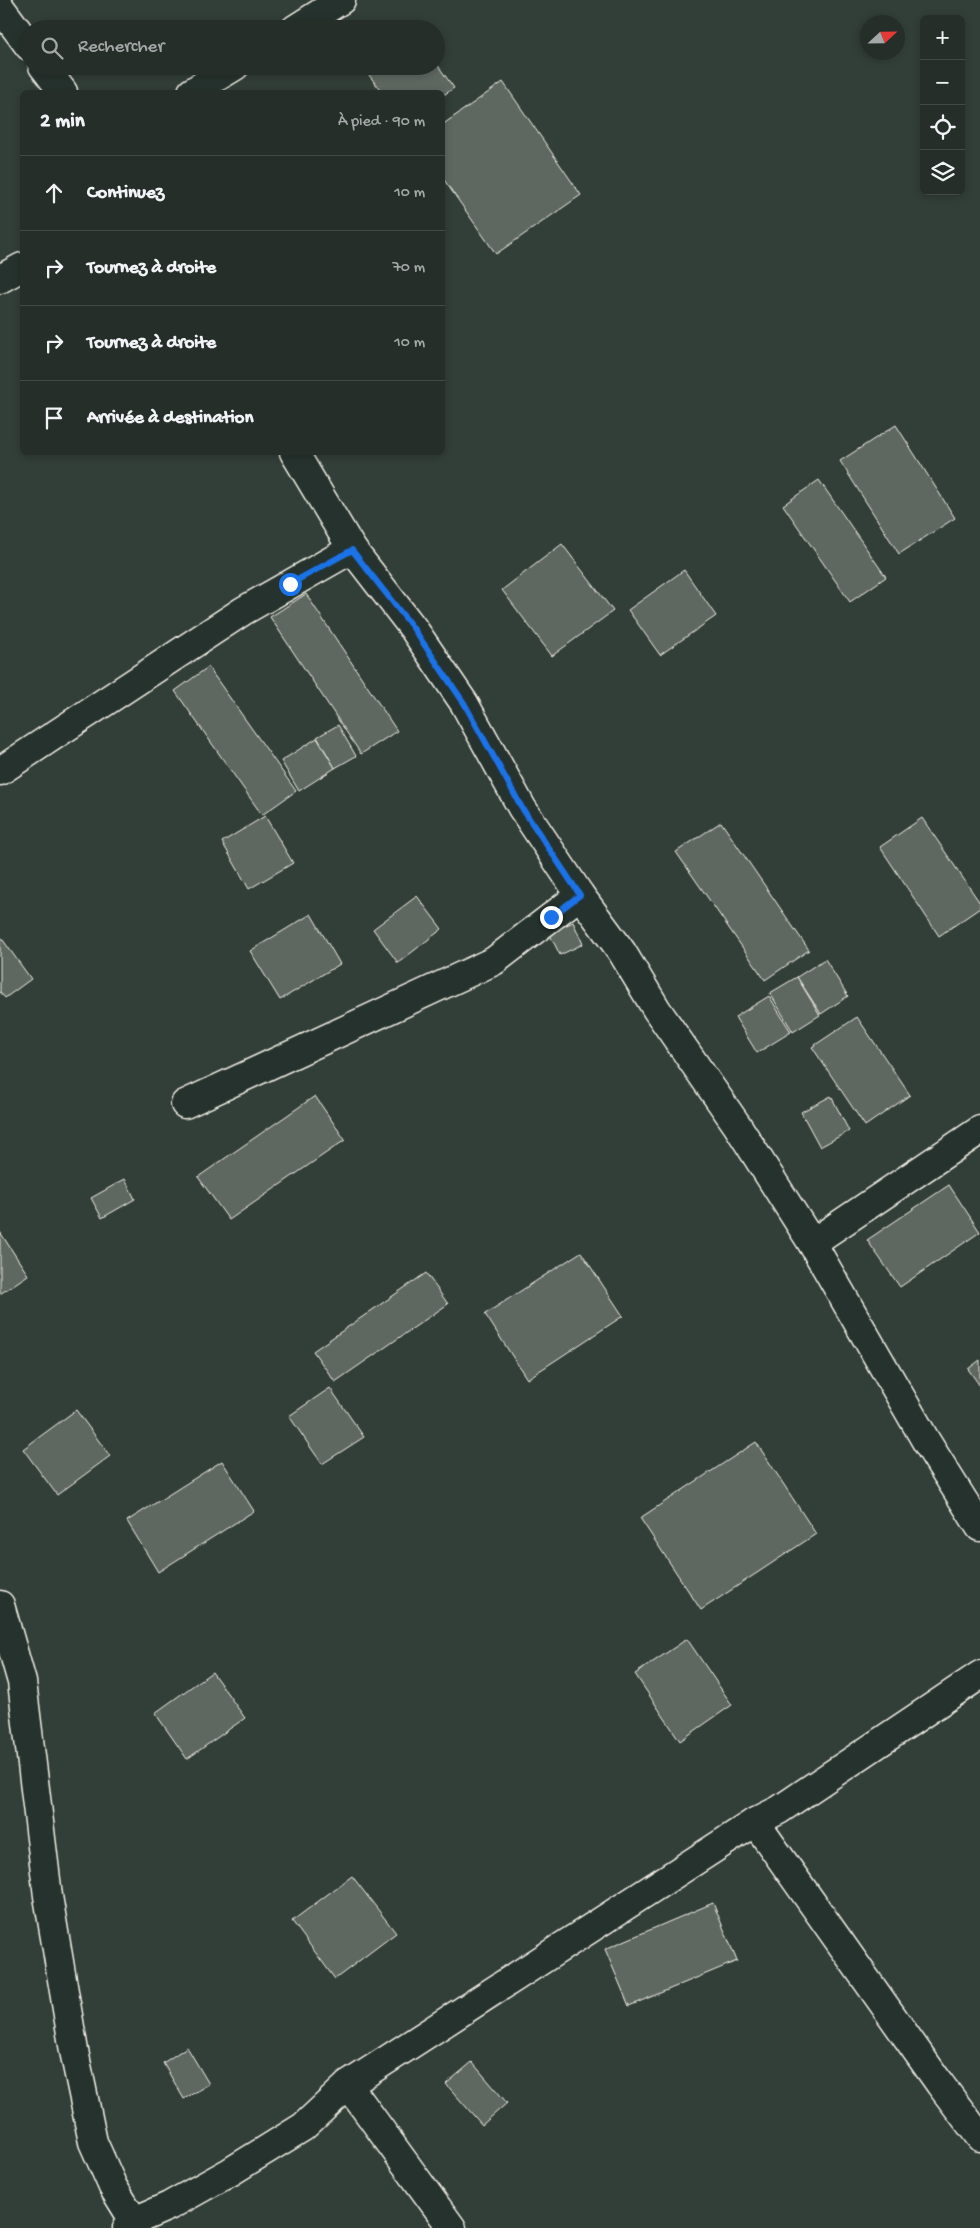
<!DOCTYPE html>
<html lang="fr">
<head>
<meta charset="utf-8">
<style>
	body { margin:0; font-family:"Gochi Hand",sans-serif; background:#323a36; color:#f1f3f6 }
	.controls { position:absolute; right:15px; top:15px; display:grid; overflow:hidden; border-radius:8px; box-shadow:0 2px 8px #0003 }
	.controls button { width:45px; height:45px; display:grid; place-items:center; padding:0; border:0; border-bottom:1px solid #424a47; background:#262e2a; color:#f1f3f6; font:25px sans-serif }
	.compass { position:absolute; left:860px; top:15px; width:45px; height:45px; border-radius:50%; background:#262e2a; box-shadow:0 2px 8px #0003; rotate:68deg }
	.stop { position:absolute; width:15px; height:15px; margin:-11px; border:4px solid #1a73e8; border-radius:50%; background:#fff }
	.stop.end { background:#1a73e8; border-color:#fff; box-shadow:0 1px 5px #0008 }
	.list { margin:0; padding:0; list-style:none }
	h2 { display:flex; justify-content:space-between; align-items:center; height:65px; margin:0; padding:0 20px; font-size:21px }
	h2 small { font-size:16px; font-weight:400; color:#a4a8a8 }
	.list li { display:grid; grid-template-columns:32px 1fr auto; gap:15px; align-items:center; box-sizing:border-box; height:75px; padding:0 20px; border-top:1px solid #424a47 }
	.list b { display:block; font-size:19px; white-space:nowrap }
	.list em { font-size:16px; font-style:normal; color:#a4a8a8 }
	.icon { flex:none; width:28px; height:28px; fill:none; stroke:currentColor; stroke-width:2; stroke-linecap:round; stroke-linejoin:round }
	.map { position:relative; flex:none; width:980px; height:2228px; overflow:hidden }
	.search { position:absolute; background:#262e2a; box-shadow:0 2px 8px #0003; left:20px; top:20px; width:425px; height:55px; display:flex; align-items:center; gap:12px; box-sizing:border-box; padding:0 18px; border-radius:28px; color:#a4a8a8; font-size:19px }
	.panel { position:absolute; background:#262e2a; box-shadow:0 2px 8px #0003; left:20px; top:90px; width:425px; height:365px; border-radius:8px }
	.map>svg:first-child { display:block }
</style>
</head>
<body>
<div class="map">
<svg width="980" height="2228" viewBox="0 0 980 2228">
	<rect width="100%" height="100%" fill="#323e38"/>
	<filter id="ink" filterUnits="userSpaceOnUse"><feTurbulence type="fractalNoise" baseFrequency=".02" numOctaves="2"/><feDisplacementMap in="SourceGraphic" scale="10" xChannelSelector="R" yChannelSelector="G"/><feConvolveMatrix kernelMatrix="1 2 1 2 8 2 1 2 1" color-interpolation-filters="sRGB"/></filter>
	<g filter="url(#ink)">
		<g fill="#5f6861" stroke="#f4f1e8">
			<polygon points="436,63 454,88 442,96 442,92 382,92 362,66 436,66"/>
			<polygon points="503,82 581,195 496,254 442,177 442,125"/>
			<polygon points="896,425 955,518 899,554 840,461"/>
			<polygon points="819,480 886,577 850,602 783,505"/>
			<polygon points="562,544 613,611 552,656 502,590"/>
			<polygon points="684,570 716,616 660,655 628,610"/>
			<polygon points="306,594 397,731 361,754 270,617"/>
			<polygon points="208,667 296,791 262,815 175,691"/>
			<polygon points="338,725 356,756 335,768 317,737"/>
			<polygon points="317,738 335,768 299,791 281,761"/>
			<polygon points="265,816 293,863 249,889 222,842"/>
			<polygon points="922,818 980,903 980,908 939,936 880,847"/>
			<polygon points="721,822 809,950 765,980 676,852"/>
			<polygon points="417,896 442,929 398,963 373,929"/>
			<polygon points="311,914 340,964 280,1000 250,951"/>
			<polygon points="573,922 583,944 560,955 549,933"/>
			<polygon points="0,936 31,979 5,998 0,992"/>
			<polygon points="825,959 848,996 821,1014 797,977"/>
			<polygon points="797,977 820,1015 793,1032 770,993"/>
			<polygon points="769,996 791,1032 757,1053 735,1017"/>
			<polygon points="857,1017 910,1095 865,1126 812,1047"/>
			<polygon points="315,1096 345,1140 229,1220 198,1177"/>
			<polygon points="831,1096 849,1131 820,1147 801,1112"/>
			<polygon points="125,1179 135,1199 102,1218 91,1198"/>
			<polygon points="949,1185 980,1232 900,1287 867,1240"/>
			<polygon points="0,1232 28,1275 0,1294"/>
			<polygon points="581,1252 623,1316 527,1379 485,1314"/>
			<polygon points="426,1273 448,1304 335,1382 313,1351"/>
			<polygon points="980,1360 980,1386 968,1369"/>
			<polygon points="330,1388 364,1437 322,1464 289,1416"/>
			<polygon points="76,1410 110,1456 57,1495 23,1449"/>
			<polygon points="756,1442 816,1534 701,1610 640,1518"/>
			<polygon points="222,1461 254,1511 158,1572 127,1521"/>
			<polygon points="687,1639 732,1705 680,1741 635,1674"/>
			<polygon points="212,1672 245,1718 187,1759 155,1713"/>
			<polygon points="352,1876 396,1933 335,1979 292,1921"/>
			<polygon points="713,1903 737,1961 629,2006 605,1949"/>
			<polygon points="187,2047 209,2084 184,2099 163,2063"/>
			<polygon points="472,2062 507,2103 482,2125 446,2084"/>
		</g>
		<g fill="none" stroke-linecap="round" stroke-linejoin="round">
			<g stroke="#f4f1e8" stroke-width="31">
				<g id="minor">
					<polyline points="0,7 29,46"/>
					<polyline points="295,29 341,0"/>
					<polyline points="43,66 63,92"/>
					<polyline points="192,92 235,66"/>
					<polyline points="0,279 22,267"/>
					<polyline points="294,452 352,549 413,628 464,703 522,808 580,895 622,952 657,1010 737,1125 812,1243 926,1441 980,1527"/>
					<polyline points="0,771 243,611 352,549"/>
					<polyline points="185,1104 494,961 580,895"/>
					<polyline points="812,1243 980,1130"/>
					<polyline points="0,1605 22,1682 48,1896 74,2051 93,2142 113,2187 134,2221"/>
					<polyline points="755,1822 940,2084 980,2137"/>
					<polyline points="348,2085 452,2228"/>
					<polyline points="127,2228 134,2221 169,2206 230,2172 303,2127 348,2085 755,1822 779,1810 980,1675"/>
				</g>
			</g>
			<use href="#minor" stroke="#26332d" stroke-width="28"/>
		</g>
	</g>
	<g fill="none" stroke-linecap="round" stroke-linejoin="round" filter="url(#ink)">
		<polyline stroke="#1a73e8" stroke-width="6" points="290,584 352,550 413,628 464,703 522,808 580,895 551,917"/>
	</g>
</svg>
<div class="controls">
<button>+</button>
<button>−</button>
<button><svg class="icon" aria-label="locate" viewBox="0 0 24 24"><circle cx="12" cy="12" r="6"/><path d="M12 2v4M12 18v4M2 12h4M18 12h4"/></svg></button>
<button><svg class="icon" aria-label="layers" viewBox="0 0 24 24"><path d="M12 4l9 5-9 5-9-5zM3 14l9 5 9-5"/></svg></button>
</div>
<svg class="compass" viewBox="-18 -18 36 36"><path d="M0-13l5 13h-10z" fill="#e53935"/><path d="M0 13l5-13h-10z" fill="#a4a8a8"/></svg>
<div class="stop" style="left:290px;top:584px"></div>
<div class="stop end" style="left:551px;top:917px"></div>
<div class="search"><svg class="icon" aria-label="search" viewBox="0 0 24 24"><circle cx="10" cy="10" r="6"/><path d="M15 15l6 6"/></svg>Rechercher</div>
<section class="panel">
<h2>2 min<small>À pied · 90 m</small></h2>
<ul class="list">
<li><svg class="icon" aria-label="ahead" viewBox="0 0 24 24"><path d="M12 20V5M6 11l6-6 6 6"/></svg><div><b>Continuez</b></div><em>10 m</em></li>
<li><svg class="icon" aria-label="right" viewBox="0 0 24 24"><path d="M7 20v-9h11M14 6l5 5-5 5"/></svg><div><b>Tournez à droite</b></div><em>70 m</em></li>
<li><svg class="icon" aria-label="right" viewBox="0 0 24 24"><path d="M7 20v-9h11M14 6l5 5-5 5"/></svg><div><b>Tournez à droite</b></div><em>10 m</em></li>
<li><svg class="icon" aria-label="arrive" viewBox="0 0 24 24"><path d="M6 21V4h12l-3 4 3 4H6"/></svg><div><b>Arrivée à destination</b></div></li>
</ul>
</section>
</div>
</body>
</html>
